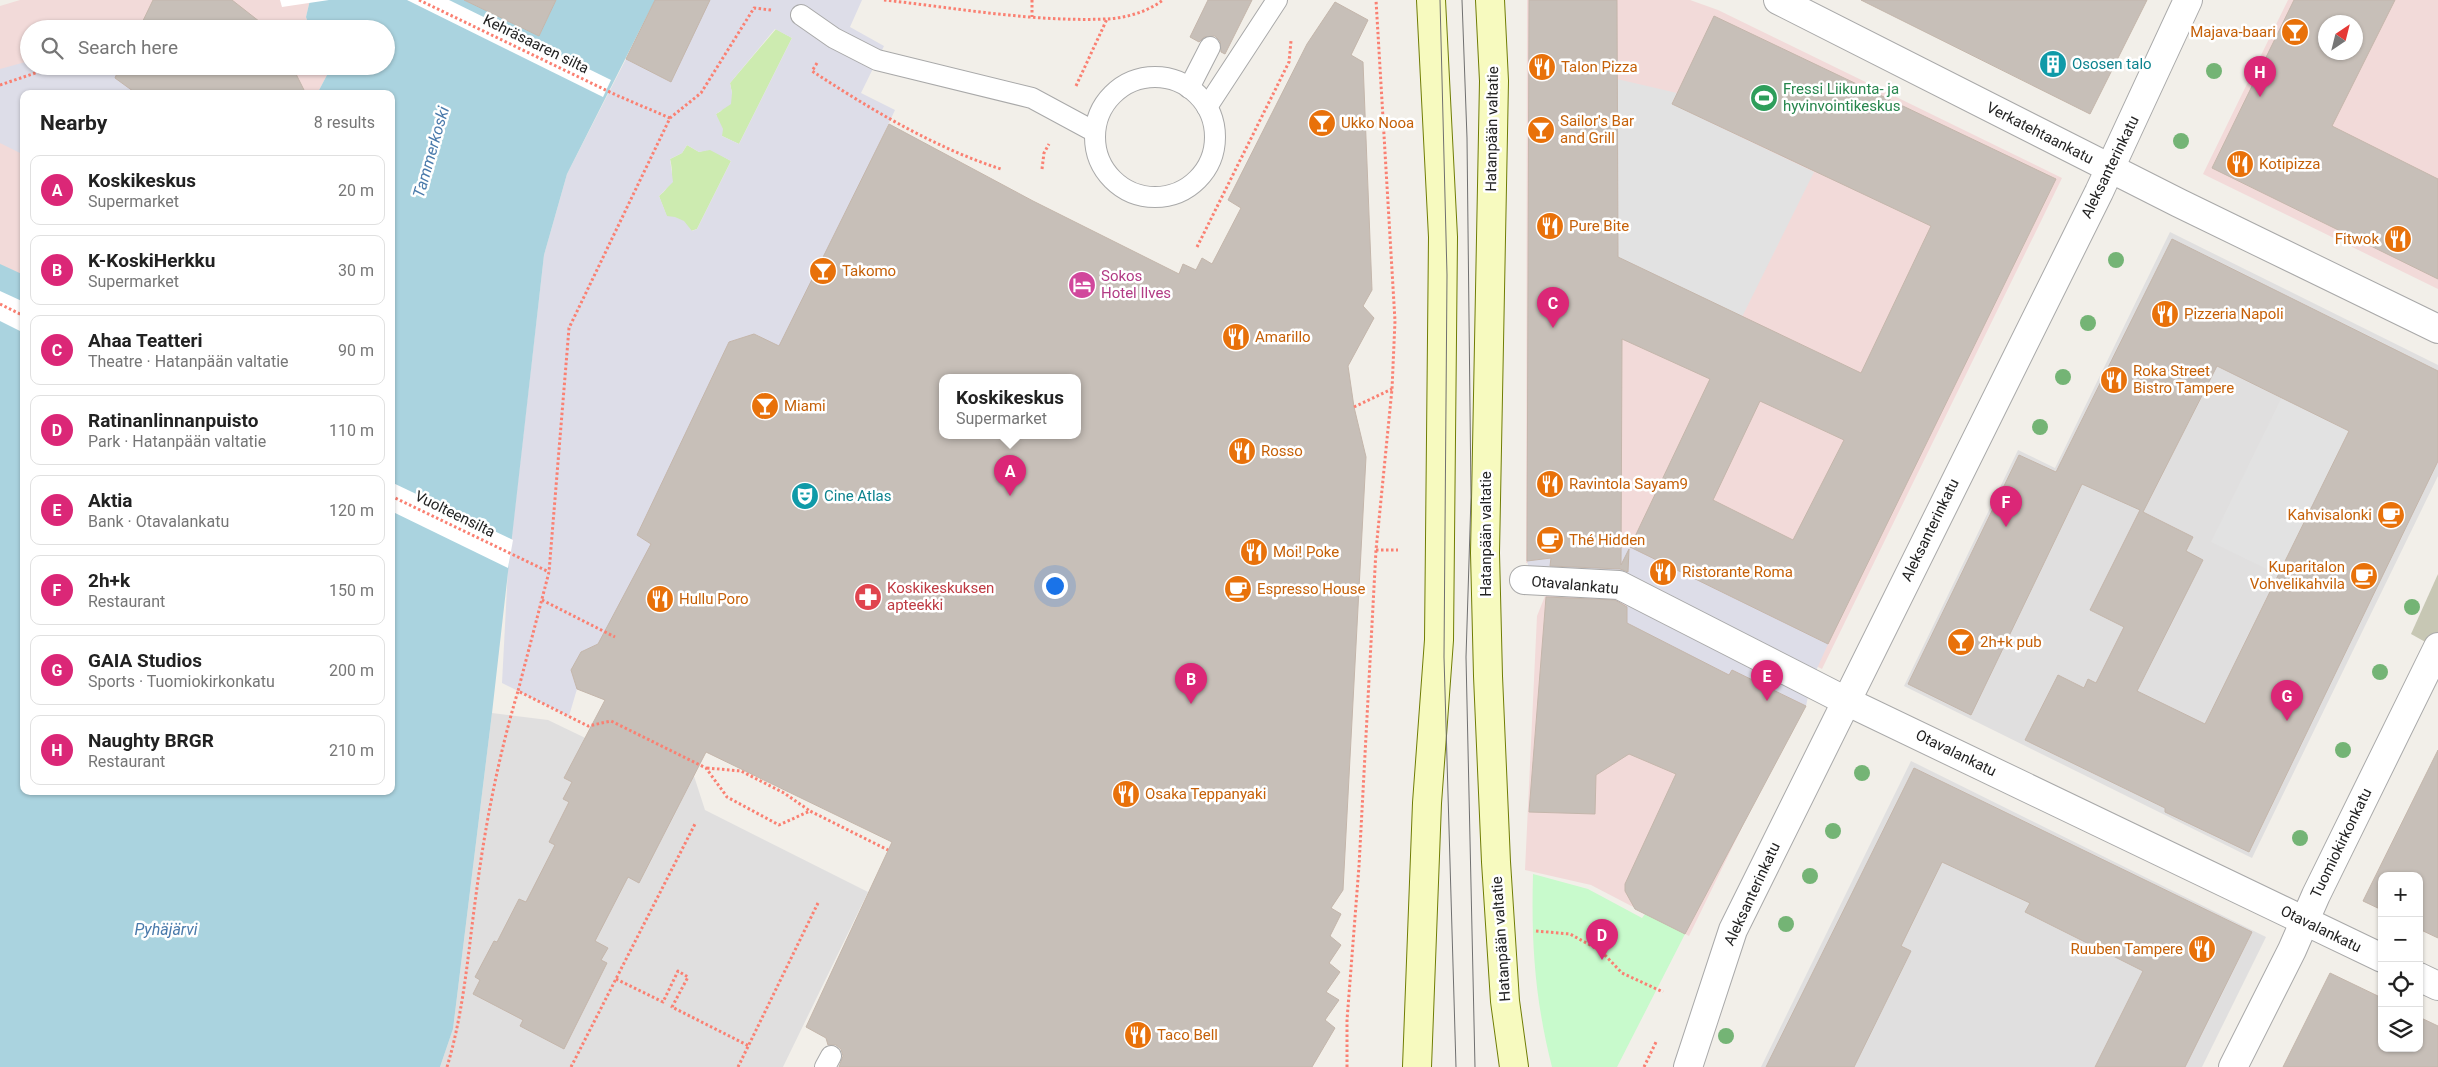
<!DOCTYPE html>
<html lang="en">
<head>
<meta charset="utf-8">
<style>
	body { margin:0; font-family:Roboto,sans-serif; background:#f6f6f6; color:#222 }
	.controls { position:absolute; right:15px; bottom:15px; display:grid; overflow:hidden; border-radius:10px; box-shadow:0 1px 4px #0004 }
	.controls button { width:45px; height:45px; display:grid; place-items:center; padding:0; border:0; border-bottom:1px solid #e0e0e0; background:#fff; color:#222; font:25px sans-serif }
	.compass { position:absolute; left:2318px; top:15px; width:45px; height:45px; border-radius:50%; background:#fff; box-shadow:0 1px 4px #0004; rotate:35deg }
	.you { position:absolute; left:1054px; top:585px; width:18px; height:18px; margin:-12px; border:4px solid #fff; border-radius:50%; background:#1a73e8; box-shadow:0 0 0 8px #1a73e833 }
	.badge { display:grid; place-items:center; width:32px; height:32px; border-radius:50%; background:#db2777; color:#fff; font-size:16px; font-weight:700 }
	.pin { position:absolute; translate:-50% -41px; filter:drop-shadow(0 1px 2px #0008) }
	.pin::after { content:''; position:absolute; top:26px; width:18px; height:15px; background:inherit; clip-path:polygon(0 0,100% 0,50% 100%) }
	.popup { position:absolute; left:939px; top:374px; width:142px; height:65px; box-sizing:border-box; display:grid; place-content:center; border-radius:10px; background:#fff; filter:drop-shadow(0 1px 4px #0005); font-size:16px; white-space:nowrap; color:#767676 }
	.popup b { font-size:19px; color:#222 }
	.popup::after { content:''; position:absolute; left:50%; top:100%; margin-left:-10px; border:10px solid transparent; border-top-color:#fff }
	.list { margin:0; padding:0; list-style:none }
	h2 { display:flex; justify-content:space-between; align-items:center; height:65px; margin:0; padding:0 20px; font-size:21px }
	h2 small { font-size:16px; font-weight:400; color:#767676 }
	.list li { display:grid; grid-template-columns:32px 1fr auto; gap:15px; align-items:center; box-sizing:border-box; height:70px; margin:0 10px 10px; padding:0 10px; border:1px solid #e0e0e0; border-radius:10px }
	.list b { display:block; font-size:19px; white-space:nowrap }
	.list p { margin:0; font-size:16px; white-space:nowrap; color:#767676 }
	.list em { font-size:16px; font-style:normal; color:#767676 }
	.icon { flex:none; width:28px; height:28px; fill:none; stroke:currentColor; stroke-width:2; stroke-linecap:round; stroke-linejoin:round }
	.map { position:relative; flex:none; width:2438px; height:1067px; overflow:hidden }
	.search { position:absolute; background:#fff; box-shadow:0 1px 4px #0004; left:20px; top:20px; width:375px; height:55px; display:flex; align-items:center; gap:12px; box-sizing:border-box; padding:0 18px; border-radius:28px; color:#767676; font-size:19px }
	.panel { position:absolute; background:#fff; box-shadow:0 1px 4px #0004; left:20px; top:90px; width:375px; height:705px; border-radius:10px }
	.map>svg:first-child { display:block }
</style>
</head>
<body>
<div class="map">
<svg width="2438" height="1067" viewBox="0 0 2438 1067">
	<rect width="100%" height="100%" fill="#f2efe9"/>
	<g fill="#e0dfdf">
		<polygon points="2170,232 2438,365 2438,476 2252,858 1904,686 2018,450 2055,468"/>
		<polygon points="492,713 548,720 602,746 693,773 705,810 868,892 783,1067 440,1067 453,1029"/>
		<polygon points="1911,761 2266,937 2202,1067 1761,1067"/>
	</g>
	<g fill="#f2dad9" fill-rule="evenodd">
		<polygon points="20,0 310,0 306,17 310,29 29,29 29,66 324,66 327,75 317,94 24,94 24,303 0,291 0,6"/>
		<polygon points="1527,0 1690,0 1718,10 2062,178 1822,669 1616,566 1526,563"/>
		<path d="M2288 0H2438V289L2203 174ZM2326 22H2356V52H2326Z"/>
		<polygon points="1547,591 1628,595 1806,696 1689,936 1591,885 1525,870 1537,616"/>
	</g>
	<polygon fill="#c7c7b4" points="2438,574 2438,649 2411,634"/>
	<g fill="#cdebb0">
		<polygon points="776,29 792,38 739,144 722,136 716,114 721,111 732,93 730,83"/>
		<path d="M687 145 699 152 710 149 731 161 697 229 691 231 667 217 659 196C672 186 674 174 670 159L682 153Z"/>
	</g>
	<path fill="#c8facc" d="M1533 874 1588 889 1642 918 1645 914 1685 934 1617 1067H1552C1535 1000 1531 943 1533 874Z"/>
	<g fill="#e2e2e2">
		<polygon points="1617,79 1677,93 1672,104 1814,172 1742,317 1618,257"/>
		<polygon points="2282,397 2349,431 2279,575 2211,542"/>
	</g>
	<g fill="#dddde8" fill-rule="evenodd">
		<path d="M706 0H862L850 27 884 46 861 93 895 110 860 185 828 371 754 334 729 342 638 535 651 544 607 651 596 645 581 652 571 670 577 689 569 716 502 683 508 568 544 255 567 174 626 59 671 82ZM775 29 792 38 739 144 722 136 723 129 716 114 731 104 732 93 730 83ZM687 145 699 152 710 150 731 161 697 229 692 231 684 221 675 217 667 216 659 196 673 182 670 159 682 153Z"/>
		<polygon points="29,61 29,66 176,66 165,94 24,94 24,155 0,143 0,69"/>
		<polygon points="1630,547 1828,644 1811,682 1806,706 1732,670 1729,675 1626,623 1627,595 1532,580 1527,561"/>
	</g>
	<polygon fill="#aad3df" points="310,0 464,0 539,36 556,0 655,0 567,174 544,255 492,713 453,1029 440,1067 0,1067 0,264 24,275 24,791 391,791 391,94 317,94 327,75 324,66 386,66 386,29 310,29 306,17"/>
	<g fill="#fff">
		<polygon points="280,0 329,0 282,7"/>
		<polygon points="407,0 449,0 611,80 603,97"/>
		<polygon points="0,291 24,302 24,333 0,321"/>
		<polygon points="391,482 513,540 508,568 391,511"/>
	</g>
	<g fill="#c7bfb8" stroke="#c4b6ab" fill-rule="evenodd">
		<polygon points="153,0 232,0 269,29 139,29"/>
		<polygon points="464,0 556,0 539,36"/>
		<polygon points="655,0 710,0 671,82 626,59"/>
		<polygon points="1208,0 1252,0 1225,54 1221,52 1220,41 1215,36 1204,37 1199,42 1190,37"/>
		<path d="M1529 0H1617L1618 257 1861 373 1931 226 1672 104 1714 16 2056 179 1828 644 1630 547 1710 379 1622 339 1621 565 1629 549 1628 572 1620 569 1550 566 1551 558 1527 561ZM1760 401 1844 440 1793 540 1713 500Z"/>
		<polygon points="1861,0 2147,0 2090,114"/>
		<path d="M2294 0H2395L2332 126 2438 179V279L2212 168ZM2326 22H2356V52H2326Z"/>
		<path d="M1335 2 1368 20 1351 55 1363 62 1372 290 1363 306 1374 318 1348 366 1354 407 1366 457 1343 890 1331 908 1341 914 1330 936 1341 945 1329 963 1340 972 1326 992 1339 1000 1325 1020 1335 1028 1312 1067H839L843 1056 841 1049 836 1045H828L826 1038 806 1027 892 842 706 752 639 883 628 877 595 941 608 948 601 960 607 963 564 1049 520 1026 523 1020 473 994 480 980 475 977 494 941 497 942 519 899 526 902 555 845 549 842 569 802 563 799 572 782 564 778 605 700 577 689 571 670 581 652 598 644 651 544 637 535 729 342 754 334 779 346 889 124 1033 201 1179 274 1183 264 1196 270 1202 258 1212 264 1241 208 1228 200 1307 44ZM942 377H1078V435H942Z"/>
		<polygon points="120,66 292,66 306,94 137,94 115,78"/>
		<path d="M2172 239 2438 371V461L2249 852 2165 812V808L2025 740 2058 675 2084 688 2088 679 2096 683 2124 627 2090 610 2140 510 2082 484 1971 715 1908 684 2019 455 2056 472ZM2217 366 2349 431 2205 724 2137 691 2203 560 2186 551 2193 537 2143 512Z"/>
		<polygon points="1546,597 1615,600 1627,607 1627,623 1729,675 1732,670 1806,706 1685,934 1635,909 1625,891 1625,884 1676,774 1629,754 1596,775 1595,814 1529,812"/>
		<polygon points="2438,750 2438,938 2419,929 2419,876 2382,876 2382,910 2363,901"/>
		<polygon points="1914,768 2252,932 2185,1067 2095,1067 2143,971 2025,912 2030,903 1942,862 1901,946 1911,951 1854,1067 1766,1067"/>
		<polygon points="2330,973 2382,998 2382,1048 2419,1048 2419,1017 2438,1026 2438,1067 2283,1067"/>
	</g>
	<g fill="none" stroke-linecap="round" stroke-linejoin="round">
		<g stroke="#a9a9a9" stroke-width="22">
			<g id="lane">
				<polyline points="801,15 834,38 877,60 1032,98 1095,132"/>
				<circle cx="1155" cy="137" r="60"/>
				<polyline points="1189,88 1210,47"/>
				<polyline points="1207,107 1277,0"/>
				<polyline points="825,1067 831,1056"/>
			</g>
		</g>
		<g stroke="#a9a9a9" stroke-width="30">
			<g id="street">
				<polyline points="1778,0 2179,203 2438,329"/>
				<polyline points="1524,580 1619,585 1846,701 2382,958"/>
				<polyline points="2419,977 2438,986"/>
				<polyline points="1688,1067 1733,930 2099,192 2188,0"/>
				<polyline points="2233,1067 2292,950 2316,895 2438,647"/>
			</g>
		</g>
		<g stroke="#707d05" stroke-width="30">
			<g id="secondary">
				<polyline points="1490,0 1494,81 1485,553 1488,676 1496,862 1505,1001 1514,1067"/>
				<polyline points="1417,1067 1427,803 1439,640 1443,237 1431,0"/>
			</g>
		</g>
		<g stroke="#fa8072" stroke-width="3" stroke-dasharray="2.5 2.5" stroke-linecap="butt">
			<polyline points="419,0 616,95 670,118"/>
			<path d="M884 0C957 8 1032 22 1106 19 1126 18 1147 12 1163 0"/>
			<polyline points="1032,0 1032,17"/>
			<polyline points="771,10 754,8 701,93 670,118 569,328 549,572 518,691 588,726 611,721 706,768 727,797 779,825 810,811 888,850"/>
			<path d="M817 63 812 71C870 109 935 148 1001 169"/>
			<polyline points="0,85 56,66"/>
			<polyline points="1076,86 1107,19"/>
			<polyline points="1042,169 1044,153 1049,144"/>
			<polyline points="1197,247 1289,62 1291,41"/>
			<polyline points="0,304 24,316"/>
			<polyline points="1354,407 1392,389"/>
			<polyline points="391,496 549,572"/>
			<polyline points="1376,550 1398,550"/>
			<polyline points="542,600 615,637"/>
			<polyline points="707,768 741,771 784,793 810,811"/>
			<polyline points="1536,931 1570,934 1601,951 1622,973 1663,992"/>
			<polyline points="616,979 663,1002 678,971 688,977 672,1007 749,1046"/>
			<path d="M447 1067C464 1011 468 953 476 895 485 826 498 758 518 691"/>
			<polyline points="571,1067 696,822"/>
			<polyline points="738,1067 818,903"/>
			<polyline points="1347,1067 1347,1020 1359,866 1376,550 1392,389 1395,321 1376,0"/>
			<polyline points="1644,1067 1657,1040"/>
		</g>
		<use href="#lane" stroke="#fff" stroke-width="20"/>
		<use href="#street" stroke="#fff" stroke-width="28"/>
		<use href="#secondary" stroke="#f7fabf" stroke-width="28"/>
		<g stroke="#707070" stroke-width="1">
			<polyline points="1440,0 1447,275 1444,657 1456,1067"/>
			<polyline points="1462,0 1467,138 1471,497 1466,657 1475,1067"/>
		</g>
	</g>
	<g fill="#74b475">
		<circle cx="2214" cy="71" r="8"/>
		<circle cx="2181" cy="141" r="8"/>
		<circle cx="2116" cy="260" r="8"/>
		<circle cx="2088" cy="323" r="8"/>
		<circle cx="2063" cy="377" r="8"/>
		<circle cx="2040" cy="427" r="8"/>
		<circle cx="2412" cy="607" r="8"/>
		<circle cx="2380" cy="672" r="8"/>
		<circle cx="2343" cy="750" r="8"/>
		<circle cx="1862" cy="773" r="8"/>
		<circle cx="1833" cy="831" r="8"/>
		<circle cx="2300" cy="838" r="8"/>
		<circle cx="1810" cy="876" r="8"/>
		<circle cx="1786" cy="924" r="8"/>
		<circle cx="1726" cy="1036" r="8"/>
	</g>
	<defs>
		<g id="bar-disc" transform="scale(1.4375)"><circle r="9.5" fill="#e8710a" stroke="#fff"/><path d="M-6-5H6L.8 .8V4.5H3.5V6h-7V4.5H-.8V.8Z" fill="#fff"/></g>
		<g id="building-disc" transform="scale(1.4375)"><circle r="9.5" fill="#0f9aa8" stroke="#fff"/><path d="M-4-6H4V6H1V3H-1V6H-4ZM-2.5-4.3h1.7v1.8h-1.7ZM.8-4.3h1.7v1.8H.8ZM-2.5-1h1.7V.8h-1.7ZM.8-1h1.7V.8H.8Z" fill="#fff"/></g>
		<g id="restaurant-disc" transform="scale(1.4375)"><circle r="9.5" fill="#e8710a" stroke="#fff"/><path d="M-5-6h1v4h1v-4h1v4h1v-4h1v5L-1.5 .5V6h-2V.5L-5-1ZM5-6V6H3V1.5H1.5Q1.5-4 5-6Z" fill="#fff"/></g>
		<g id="stadium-disc" transform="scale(1.4375)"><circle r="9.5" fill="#2e9e5b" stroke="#fff"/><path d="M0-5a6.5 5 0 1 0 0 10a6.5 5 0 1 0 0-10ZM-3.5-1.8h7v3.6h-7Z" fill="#fff"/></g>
		<g id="hotel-disc" transform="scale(1.4375)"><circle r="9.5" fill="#d1479c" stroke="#fff"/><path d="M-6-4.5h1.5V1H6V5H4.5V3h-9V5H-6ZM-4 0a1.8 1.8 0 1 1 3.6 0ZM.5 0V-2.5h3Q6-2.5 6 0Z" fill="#fff"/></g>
		<g id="theatre-disc" transform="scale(1.4375)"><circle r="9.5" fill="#0f9aa8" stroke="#fff"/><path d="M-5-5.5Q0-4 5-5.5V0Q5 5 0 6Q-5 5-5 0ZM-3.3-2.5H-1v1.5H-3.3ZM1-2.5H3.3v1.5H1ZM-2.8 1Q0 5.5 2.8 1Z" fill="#fff"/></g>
		<g id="cafe-disc" transform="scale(1.4375)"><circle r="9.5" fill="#e8710a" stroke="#fff"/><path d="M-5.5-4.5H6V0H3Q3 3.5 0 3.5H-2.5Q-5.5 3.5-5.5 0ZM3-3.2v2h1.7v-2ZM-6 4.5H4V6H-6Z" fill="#fff"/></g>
		<g id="pharmacy-disc" transform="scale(1.4375)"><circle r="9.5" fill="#e0444e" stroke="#fff"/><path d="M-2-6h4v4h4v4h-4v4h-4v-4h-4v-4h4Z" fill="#fff"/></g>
	</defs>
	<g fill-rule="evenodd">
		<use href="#bar-disc" x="2295" y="32"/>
		<use href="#building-disc" x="2053" y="64"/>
		<use href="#restaurant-disc" x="1542" y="67"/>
		<use href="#stadium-disc" x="1764" y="98"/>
		<use href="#bar-disc" x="1322" y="123"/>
		<use href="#bar-disc" x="1541" y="130"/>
		<use href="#restaurant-disc" x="2240" y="164"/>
		<use href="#restaurant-disc" x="1550" y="226"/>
		<use href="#restaurant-disc" x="2398" y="239"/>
		<use href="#bar-disc" x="823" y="271"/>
		<use href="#hotel-disc" x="1082" y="285"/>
		<use href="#restaurant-disc" x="2165" y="314"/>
		<use href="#restaurant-disc" x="1236" y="337"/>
		<use href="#restaurant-disc" x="2114" y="380"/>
		<use href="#bar-disc" x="765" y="406"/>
		<use href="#restaurant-disc" x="1242" y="451"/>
		<use href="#restaurant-disc" x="1550" y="484"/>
		<use href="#theatre-disc" x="805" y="496"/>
		<use href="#cafe-disc" x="2391" y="515"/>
		<use href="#cafe-disc" x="1550" y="540"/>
		<use href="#restaurant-disc" x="1254" y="552"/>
		<use href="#restaurant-disc" x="1663" y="572"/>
		<use href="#cafe-disc" x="2364" y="576"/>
		<use href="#cafe-disc" x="1238" y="589"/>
		<use href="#pharmacy-disc" x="868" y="597"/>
		<use href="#restaurant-disc" x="660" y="599"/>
		<use href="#bar-disc" x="1961" y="642"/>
		<use href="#restaurant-disc" x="1126" y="794"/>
		<use href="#restaurant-disc" x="2202" y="949"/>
		<use href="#restaurant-disc" x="1138" y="1035"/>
	</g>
	<g text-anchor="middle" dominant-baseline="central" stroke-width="5" stroke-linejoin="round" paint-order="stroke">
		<g font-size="15" fill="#c56008" stroke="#fff" text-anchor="start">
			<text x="2276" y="32" text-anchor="end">Majava-baari</text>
			<text x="1561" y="67">Talon Pizza</text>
			<text x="1560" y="121">Sailor's Bar<tspan x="1560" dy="17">and Grill</tspan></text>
			<text x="1341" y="123">Ukko Nooa</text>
			<text x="2259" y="164">Kotipizza</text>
			<text x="1569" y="226">Pure Bite</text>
			<text x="2379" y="239" text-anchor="end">Fitwok</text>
			<text x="842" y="271">Takomo</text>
			<text x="2184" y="314">Pizzeria Napoli</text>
			<text x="1255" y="337">Amarillo</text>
			<text x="2133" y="371">Roka Street<tspan x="2133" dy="17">Bistro Tampere</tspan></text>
			<text x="784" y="406">Miami</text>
			<text x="1261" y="451">Rosso</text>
			<text x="1569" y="484">Ravintola Sayam9</text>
			<text x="2372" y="515" text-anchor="end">Kahvisalonki</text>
			<text x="1569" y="540">Thé Hidden</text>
			<text x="1273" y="552">Moi! Poke</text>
			<text x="2345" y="567" text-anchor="end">Kuparitalon<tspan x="2345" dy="17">Vohvelikahvila</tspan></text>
			<text x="1682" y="572">Ristorante Roma</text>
			<text x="1257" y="589">Espresso House</text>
			<text x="679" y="599">Hullu Poro</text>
			<text x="1980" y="642">2h+k pub</text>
			<text x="1145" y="794">Osaka Teppanyaki</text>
			<text x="2183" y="949" text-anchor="end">Ruuben Tampere</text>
			<text x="1157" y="1035">Taco Bell</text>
		</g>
		<g font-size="15" fill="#222" stroke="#fff">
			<text transform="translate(536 44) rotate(26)">Kehräsaaren silta</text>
			<text transform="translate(1492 129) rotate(-89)">Hatanpään valtatie</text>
			<text transform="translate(2040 133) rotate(27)">Verkatehtaankatu</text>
			<text transform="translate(2110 167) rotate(-64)">Aleksanterinkatu</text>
			<text transform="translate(455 514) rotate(26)">Vuolteensilta</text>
			<text transform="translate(1930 530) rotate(-64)">Aleksanterinkatu</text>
			<text transform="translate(1486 534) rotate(-90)">Hatanpään valtatie</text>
			<text transform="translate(1575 585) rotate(5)">Otavalankatu</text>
			<text transform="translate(1956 753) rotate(26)">Otavalankatu</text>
			<text transform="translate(2341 843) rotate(-64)">Tuomiokirkonkatu</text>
			<text transform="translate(1752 894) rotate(-65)">Aleksanterinkatu</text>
			<text transform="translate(2321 929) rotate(26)">Otavalankatu</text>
			<text transform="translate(1501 939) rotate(-94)">Hatanpään valtatie</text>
		</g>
		<g font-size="15" fill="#0d838f" stroke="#fff" text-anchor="start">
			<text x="2072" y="64">Ososen talo</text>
			<text x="824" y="496">Cine Atlas</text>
		</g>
		<g font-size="15" fill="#27864d" stroke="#fff" text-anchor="start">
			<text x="1783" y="89">Fressi Liikunta- ja<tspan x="1783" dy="17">hyvinvointikeskus</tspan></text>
		</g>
		<g font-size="15" fill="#b23c85" stroke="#fff" text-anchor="start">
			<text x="1101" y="276">Sokos<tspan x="1101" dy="17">Hotel Ilves</tspan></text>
		</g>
		<g font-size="15" fill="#be3a42" stroke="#fff" text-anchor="start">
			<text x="887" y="588">Koskikeskuksen<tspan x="887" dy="17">apteekki</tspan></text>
		</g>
		<g font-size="16" font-style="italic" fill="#4a7aab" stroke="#fff">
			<text transform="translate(431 152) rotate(-74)">Tammerkoski</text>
			<text x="166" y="929">Pyhäjärvi</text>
		</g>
	</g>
</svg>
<div class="controls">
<button>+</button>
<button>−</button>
<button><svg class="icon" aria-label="locate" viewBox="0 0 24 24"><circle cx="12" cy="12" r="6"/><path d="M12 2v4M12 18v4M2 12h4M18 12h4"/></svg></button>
<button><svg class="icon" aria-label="layers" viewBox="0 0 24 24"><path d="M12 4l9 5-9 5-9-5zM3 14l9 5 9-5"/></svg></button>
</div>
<svg class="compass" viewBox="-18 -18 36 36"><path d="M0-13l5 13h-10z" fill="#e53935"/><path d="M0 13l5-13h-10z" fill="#767676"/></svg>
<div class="you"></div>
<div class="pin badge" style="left:1010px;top:496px">A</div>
<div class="popup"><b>Koskikeskus</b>Supermarket</div>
<div class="pin badge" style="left:1191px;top:704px">B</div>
<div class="pin badge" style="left:1553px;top:328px">C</div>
<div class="pin badge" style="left:1602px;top:960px">D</div>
<div class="pin badge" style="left:1767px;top:701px">E</div>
<div class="pin badge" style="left:2006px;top:527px">F</div>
<div class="pin badge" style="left:2287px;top:721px">G</div>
<div class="pin badge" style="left:2260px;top:97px">H</div>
<div class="search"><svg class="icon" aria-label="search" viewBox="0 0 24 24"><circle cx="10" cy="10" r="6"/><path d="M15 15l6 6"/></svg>Search here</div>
<section class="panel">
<h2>Nearby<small>8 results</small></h2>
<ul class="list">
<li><span class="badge">A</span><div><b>Koskikeskus</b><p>Supermarket</p></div><em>20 m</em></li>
<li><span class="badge">B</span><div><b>K-KoskiHerkku</b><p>Supermarket</p></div><em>30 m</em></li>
<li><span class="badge">C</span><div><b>Ahaa Teatteri</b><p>Theatre · Hatanpään valtatie</p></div><em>90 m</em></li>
<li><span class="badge">D</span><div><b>Ratinanlinnanpuisto</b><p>Park · Hatanpään valtatie</p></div><em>110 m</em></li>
<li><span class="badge">E</span><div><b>Aktia</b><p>Bank · Otavalankatu</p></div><em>120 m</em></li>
<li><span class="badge">F</span><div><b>2h+k</b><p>Restaurant</p></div><em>150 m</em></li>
<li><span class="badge">G</span><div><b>GAIA Studios</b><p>Sports · Tuomiokirkonkatu</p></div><em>200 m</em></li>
<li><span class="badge">H</span><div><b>Naughty BRGR</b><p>Restaurant</p></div><em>210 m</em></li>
</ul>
</section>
</div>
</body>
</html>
